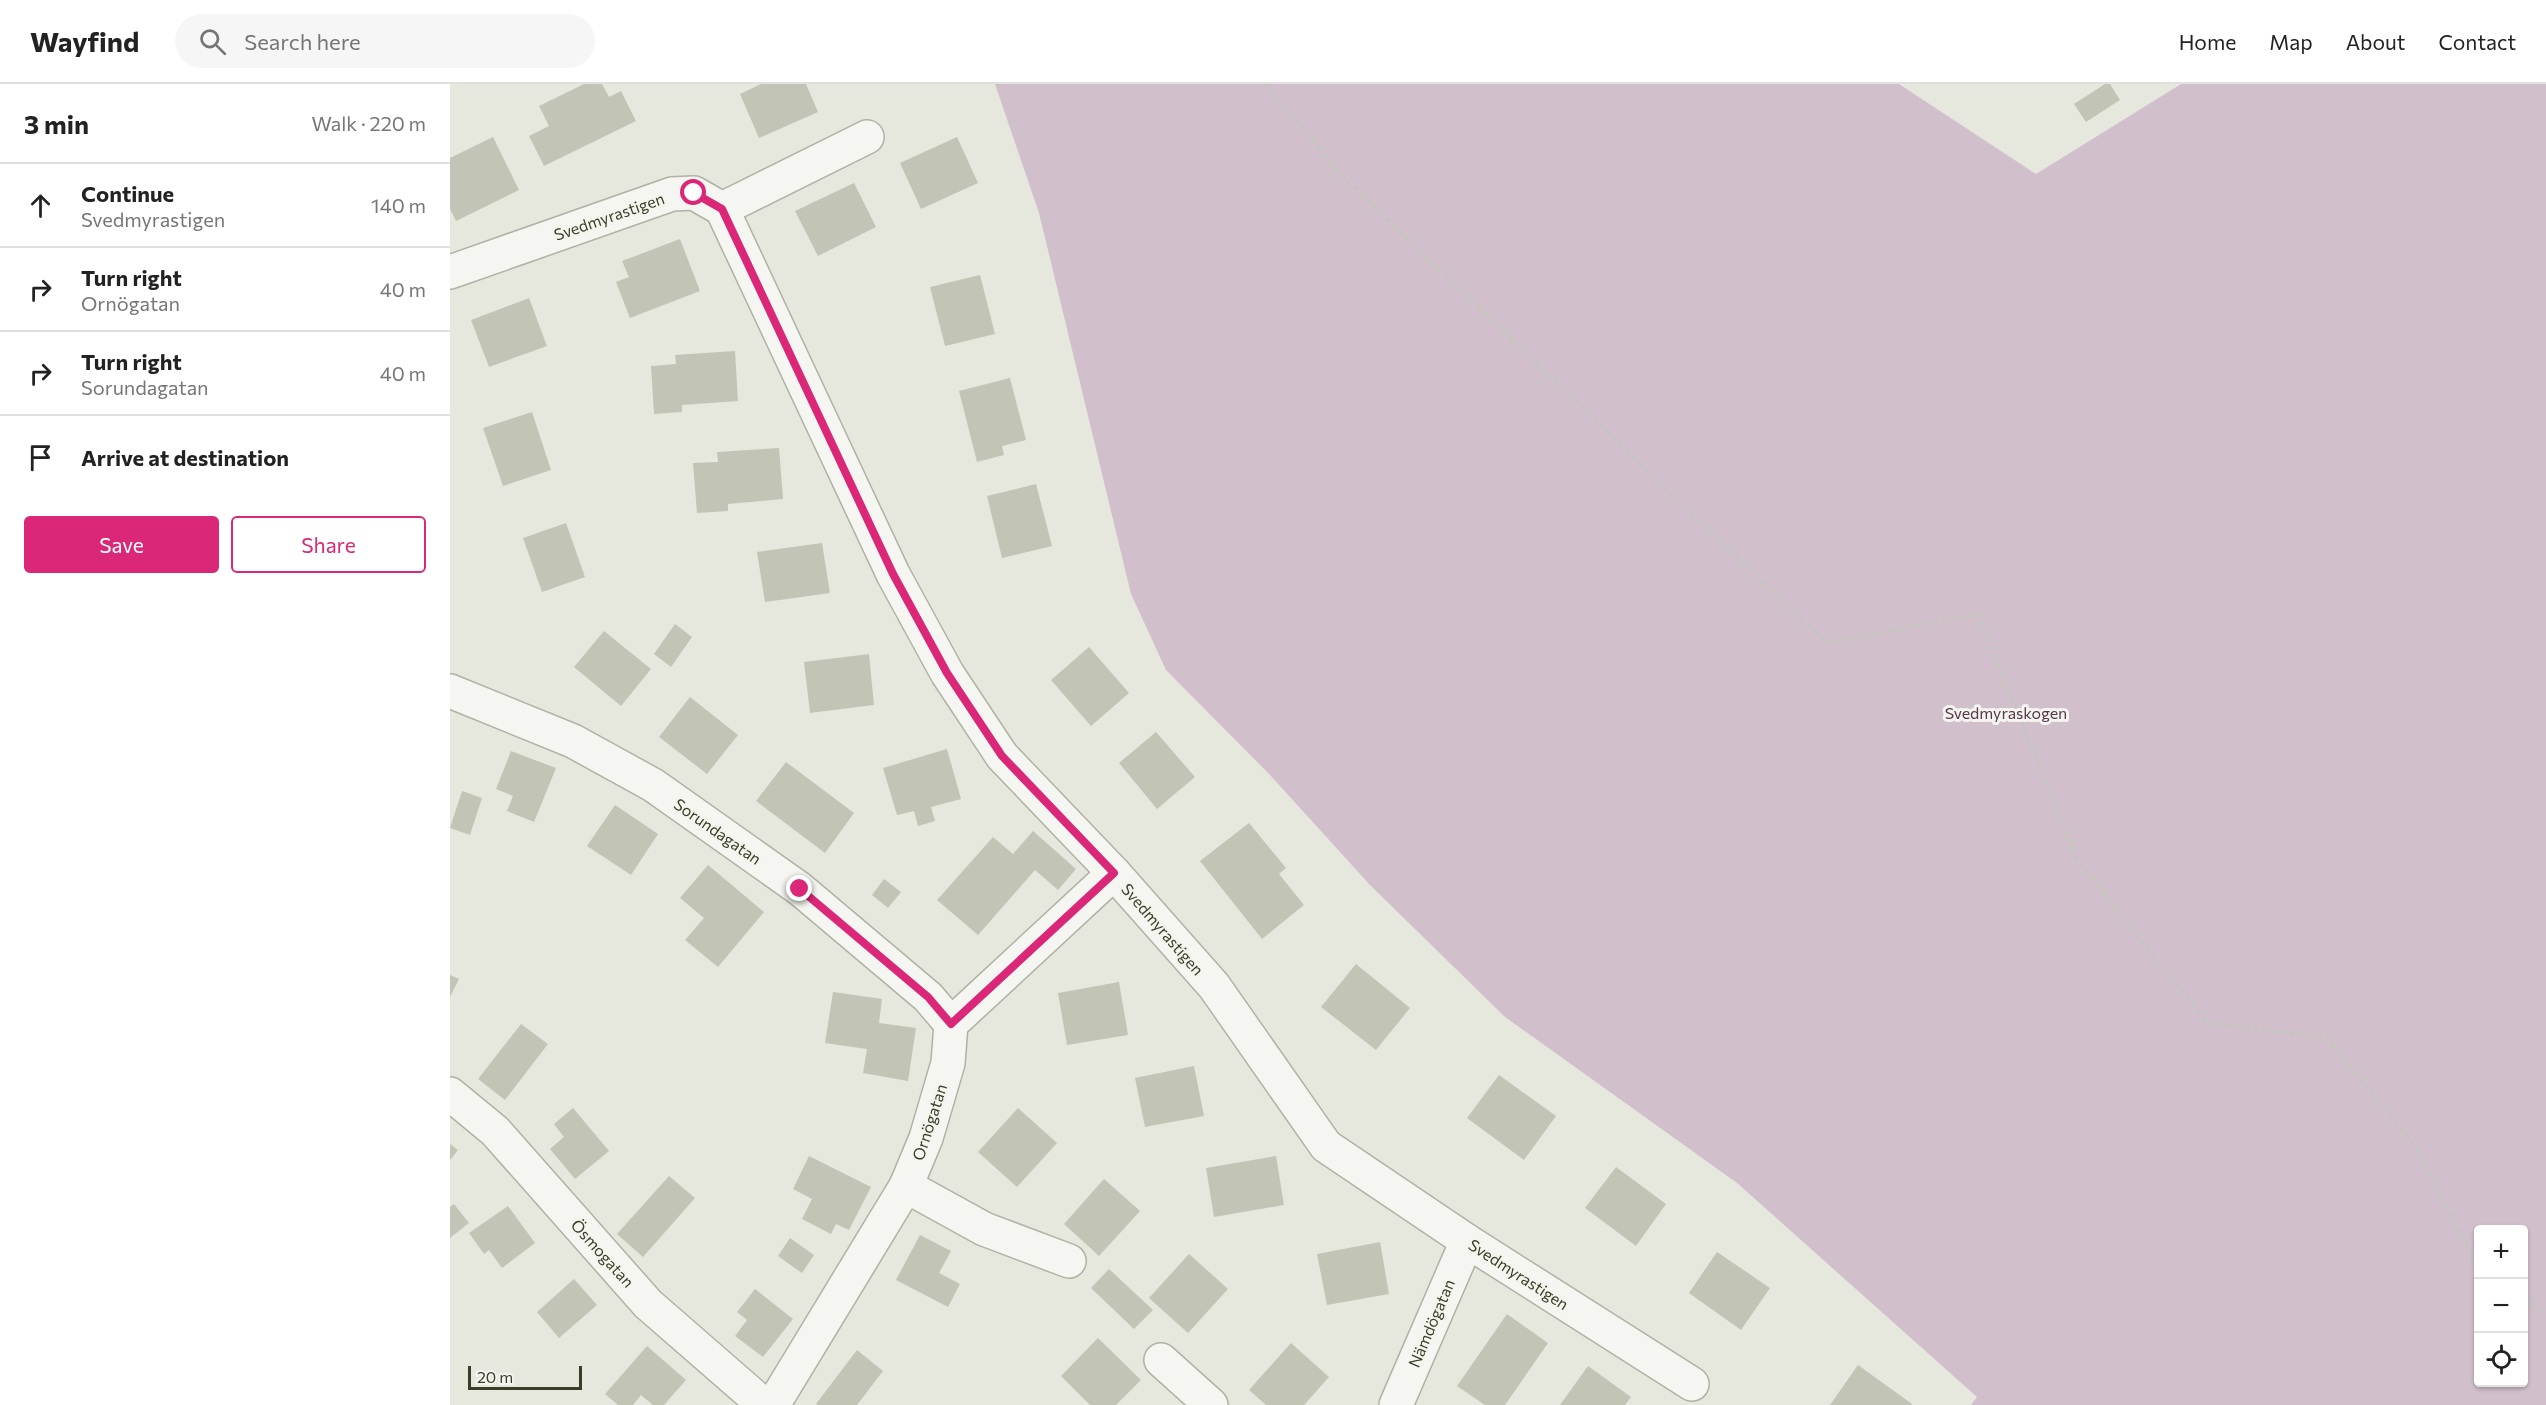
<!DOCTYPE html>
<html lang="en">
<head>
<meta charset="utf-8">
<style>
	body { margin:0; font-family:Commissioner,sans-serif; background:#f6f6f6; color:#222 }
	.controls { position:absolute; right:18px; bottom:18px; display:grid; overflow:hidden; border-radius:6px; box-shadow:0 2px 4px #0004 }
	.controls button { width:54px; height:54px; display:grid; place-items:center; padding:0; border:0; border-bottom:2px solid #e0e0e0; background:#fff; color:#222; font:30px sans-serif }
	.scale { position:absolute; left:18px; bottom:15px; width:114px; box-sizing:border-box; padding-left:6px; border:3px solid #3a3e28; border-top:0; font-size:16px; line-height:21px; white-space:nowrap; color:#3a3e28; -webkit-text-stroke:4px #f4f5ee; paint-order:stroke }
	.stop { position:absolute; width:18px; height:18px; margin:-14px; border:4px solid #db2777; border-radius:50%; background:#fff }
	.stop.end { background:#db2777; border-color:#fff; box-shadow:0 2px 6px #0008 }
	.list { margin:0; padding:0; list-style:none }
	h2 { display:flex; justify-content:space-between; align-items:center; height:78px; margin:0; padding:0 24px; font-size:26px }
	h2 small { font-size:20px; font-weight:400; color:#767676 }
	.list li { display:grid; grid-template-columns:39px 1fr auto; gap:18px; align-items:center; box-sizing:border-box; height:84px; padding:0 24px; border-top:2px solid #e0e0e0 }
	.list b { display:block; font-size:22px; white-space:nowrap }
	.list p { margin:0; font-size:20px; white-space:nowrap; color:#767676 }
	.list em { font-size:20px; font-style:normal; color:#767676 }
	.actions { display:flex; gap:12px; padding:18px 24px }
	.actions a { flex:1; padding:14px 0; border:2px solid #db2777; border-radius:6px; text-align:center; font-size:21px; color:#db2777 }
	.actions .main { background:#db2777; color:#fff }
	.icon { flex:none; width:33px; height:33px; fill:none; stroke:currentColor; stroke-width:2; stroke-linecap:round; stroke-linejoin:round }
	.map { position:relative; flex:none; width:2096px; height:1321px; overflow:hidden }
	header { display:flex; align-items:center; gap:36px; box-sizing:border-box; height:84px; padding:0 30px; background:#fff; border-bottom:2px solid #e0e0e0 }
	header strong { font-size:28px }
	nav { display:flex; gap:33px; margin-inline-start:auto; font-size:21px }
	.search { width:420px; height:54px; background:#f6f6f6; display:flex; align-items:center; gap:15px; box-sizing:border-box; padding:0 21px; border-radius:33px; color:#767676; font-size:22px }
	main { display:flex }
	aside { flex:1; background:#fff }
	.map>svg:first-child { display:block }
</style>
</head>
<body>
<header>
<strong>Wayfind</strong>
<div class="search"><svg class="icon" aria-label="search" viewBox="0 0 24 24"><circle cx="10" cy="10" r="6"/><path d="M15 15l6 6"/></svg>Search here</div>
<nav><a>Home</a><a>Map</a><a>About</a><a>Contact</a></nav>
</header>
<main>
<aside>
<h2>3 min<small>Walk · 220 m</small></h2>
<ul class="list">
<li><svg class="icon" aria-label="ahead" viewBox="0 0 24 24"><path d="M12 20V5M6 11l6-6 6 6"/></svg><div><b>Continue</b><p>Svedmyrastigen</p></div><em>140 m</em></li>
<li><svg class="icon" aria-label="right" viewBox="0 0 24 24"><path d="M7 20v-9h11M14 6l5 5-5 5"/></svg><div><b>Turn right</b><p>Ornögatan</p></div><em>40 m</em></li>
<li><svg class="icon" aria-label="right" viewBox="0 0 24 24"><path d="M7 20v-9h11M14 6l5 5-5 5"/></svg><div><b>Turn right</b><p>Sorundagatan</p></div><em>40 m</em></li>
<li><svg class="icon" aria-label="arrive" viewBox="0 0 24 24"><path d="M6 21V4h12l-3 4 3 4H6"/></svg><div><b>Arrive at destination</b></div></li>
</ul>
<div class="actions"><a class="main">Save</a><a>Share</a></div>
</aside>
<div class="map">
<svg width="2096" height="1321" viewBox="0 0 2096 1321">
	<rect width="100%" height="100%" fill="#e6e8de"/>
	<path fill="#d1c0cc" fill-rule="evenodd" d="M545 0H1449L1586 90 1731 0H2096V1321H1521L1527 1313 1287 1099 1055 933 920 801 819 690 716 586 681 510 589 129ZM2028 1146H2074V1298H2028Z"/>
	<g fill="#c2c4b6">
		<polygon points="134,0 152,0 159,13 171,7 186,37 94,82 79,52 99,42 89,22"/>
		<polygon points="356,0 368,28 309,54 290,10 311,0"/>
		<polygon points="1655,0 1660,0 1670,16 1636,38 1624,20"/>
		<polygon points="43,53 69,106 6,137 0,125 0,74"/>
		<polygon points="507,53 528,99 471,125 450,79"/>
		<polygon points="404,99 426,143 368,172 345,127"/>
		<polygon points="230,155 250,207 180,234 166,198 179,193 172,177"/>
		<polygon points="530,191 545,250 495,262 480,203"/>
		<polygon points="79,214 97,262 39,283 21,236"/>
		<polygon points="285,267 288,317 232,321 232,328 204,330 201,282 226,280 225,271"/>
		<polygon points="560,294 576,356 552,362 554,371 527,378 509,307"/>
		<polygon points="82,328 101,386 53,402 33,344"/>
		<polygon points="329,364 333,415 278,420 278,427 247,429 243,379 268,378 267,368"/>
		<polygon points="586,400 602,462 552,474 537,412"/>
		<polygon points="116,439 135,493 92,508 73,454"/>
		<polygon points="372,459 380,509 315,518 307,468"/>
		<polygon points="225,540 242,553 221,583 204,570"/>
		<polygon points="154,547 201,585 171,622 124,583"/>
		<polygon points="639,563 679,609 641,642 601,596"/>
		<polygon points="419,570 424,621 360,629 354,578"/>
		<polygon points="240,613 288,651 257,690 209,653"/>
		<polygon points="706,648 745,693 707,725 669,679"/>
		<polygon points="497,665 511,715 481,723 485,737 468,742 464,727 447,731 433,684"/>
		<polygon points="61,667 106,684 84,738 57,727 63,712 46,705"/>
		<polygon points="336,678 404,729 375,769 306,717"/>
		<polygon points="12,707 32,714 20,751 0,744"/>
		<polygon points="165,721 208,750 181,791 137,762"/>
		<polygon points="799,739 836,784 829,790 854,821 812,855 750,777"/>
		<polygon points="583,747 626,785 608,806 585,786 528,851 487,816 543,753 563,770"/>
		<polygon points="258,781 314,828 268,883 235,856 254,834 230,814"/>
		<polygon points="434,795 451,808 438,824 422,811"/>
		<polygon points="906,880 960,924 926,966 871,923"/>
		<polygon points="0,891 9,895 0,913"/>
		<polygon points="669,898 678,951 617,961 608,909"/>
		<polygon points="383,908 432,915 429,939 466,944 458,997 413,989 417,965 375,959"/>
		<polygon points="71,940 98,960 55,1016 28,995"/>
		<polygon points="744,982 754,1032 695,1043 685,994"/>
		<polygon points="1049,991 1106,1032 1074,1076 1017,1034"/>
		<polygon points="123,1024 159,1067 125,1095 100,1065 114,1053 104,1040"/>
		<polygon points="568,1024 607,1059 567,1103 528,1068"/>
		<polygon points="0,1060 8,1066 0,1076"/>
		<polygon points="359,1072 421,1103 399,1146 386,1140 381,1150 352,1135 362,1115 343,1105"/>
		<polygon points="826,1072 834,1121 764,1133 756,1084"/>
		<polygon points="1166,1083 1216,1120 1186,1162 1135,1124"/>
		<polygon points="219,1092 245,1114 193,1173 167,1150"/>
		<polygon points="654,1095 690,1127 649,1172 614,1140"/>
		<polygon points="4,1120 19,1139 0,1154 0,1123"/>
		<polygon points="58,1122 85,1159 52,1184 39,1166 34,1170 19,1149"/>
		<polygon points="470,1151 501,1167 489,1189 510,1200 498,1223 446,1196"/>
		<polygon points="340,1154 364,1171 352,1189 328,1172"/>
		<polygon points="930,1158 939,1210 877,1221 867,1170"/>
		<polygon points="1267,1168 1320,1204 1291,1246 1239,1209"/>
		<polygon points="739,1170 778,1205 738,1249 699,1214"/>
		<polygon points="659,1185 703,1226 684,1245 641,1204"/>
		<polygon points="124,1195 147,1221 109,1254 87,1228"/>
		<polygon points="305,1205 343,1235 313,1273 285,1252 297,1236 287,1228"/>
		<polygon points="1057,1230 1098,1259 1055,1321 1035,1321 1007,1302"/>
		<polygon points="648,1254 691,1296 666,1321 640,1321 611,1292"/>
		<polygon points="841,1259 879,1293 854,1321 816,1321 799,1306"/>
		<polygon points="197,1262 236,1296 214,1321 203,1321 191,1311 183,1321 168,1321 155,1310"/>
		<polygon points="407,1266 433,1287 407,1321 368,1321 366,1320"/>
		<polygon points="1408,1281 1462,1320 1461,1321 1380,1321"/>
		<polygon points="1138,1282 1181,1313 1175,1321 1110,1321"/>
	</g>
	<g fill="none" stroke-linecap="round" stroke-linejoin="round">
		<g stroke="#afb2a4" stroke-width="36">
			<g id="minor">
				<polyline points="272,125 417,53"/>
				<polyline points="0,188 222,110 244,109 272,125 443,490 497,589 552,672 664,789 764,902 876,1062 1017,1157 1242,1300"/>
				<polyline points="0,607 123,657 203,701 350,805 478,913 501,940"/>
				<polyline points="0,1010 45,1047 198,1220 314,1321"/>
				<polyline points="456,1102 534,1145 619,1177"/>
				<polyline points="711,1276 761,1321"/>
				<polyline points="323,1321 456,1102 476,1054 498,979 501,940 664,789"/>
				<polyline points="946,1321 1017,1157"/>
			</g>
		</g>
		<g stroke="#c4c6bd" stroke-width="4" stroke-dasharray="4.5 4.5" stroke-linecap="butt">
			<polyline points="817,0 884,84 1376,559 1528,530 1626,774 1757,939 1876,953 1967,1064 2028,1186"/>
			<polyline points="2074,1215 2096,1229"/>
		</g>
		<use href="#minor" stroke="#f5f6f1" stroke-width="33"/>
	</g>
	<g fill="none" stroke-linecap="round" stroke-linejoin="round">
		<polyline stroke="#db2777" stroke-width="8" points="244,109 272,125 443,490 497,589 552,672 664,789 501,940 478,913 350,805"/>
	</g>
	<g text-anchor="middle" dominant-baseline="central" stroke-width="6" stroke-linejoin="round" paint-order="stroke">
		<g font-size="16" fill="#3a3e28" stroke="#f4f5ee">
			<text transform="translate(159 132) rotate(-19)">Svedmyrastigen</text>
			<text transform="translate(268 747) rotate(35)">Sorundagatan</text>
			<text transform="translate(713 845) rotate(49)">Svedmyrastigen</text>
			<text transform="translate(479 1038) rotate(-72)">Ornögatan</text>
			<text transform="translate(153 1169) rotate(48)">Ösmogatan</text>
			<text transform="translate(1069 1190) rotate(33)">Svedmyrastigen</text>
			<text transform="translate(981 1239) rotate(-67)">Nämdögatan</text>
		</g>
		<g font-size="16" fill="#59364d" stroke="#f4f5ee">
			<text x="1556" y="628">Svedmyraskogen</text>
		</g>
	</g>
</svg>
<div class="controls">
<button>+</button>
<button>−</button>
<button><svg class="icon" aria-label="locate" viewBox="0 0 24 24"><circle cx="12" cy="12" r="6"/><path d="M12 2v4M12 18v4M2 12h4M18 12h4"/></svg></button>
</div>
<div class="scale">20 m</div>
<div class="stop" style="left:244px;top:109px"></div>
<div class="stop end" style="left:350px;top:805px"></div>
</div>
</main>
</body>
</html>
